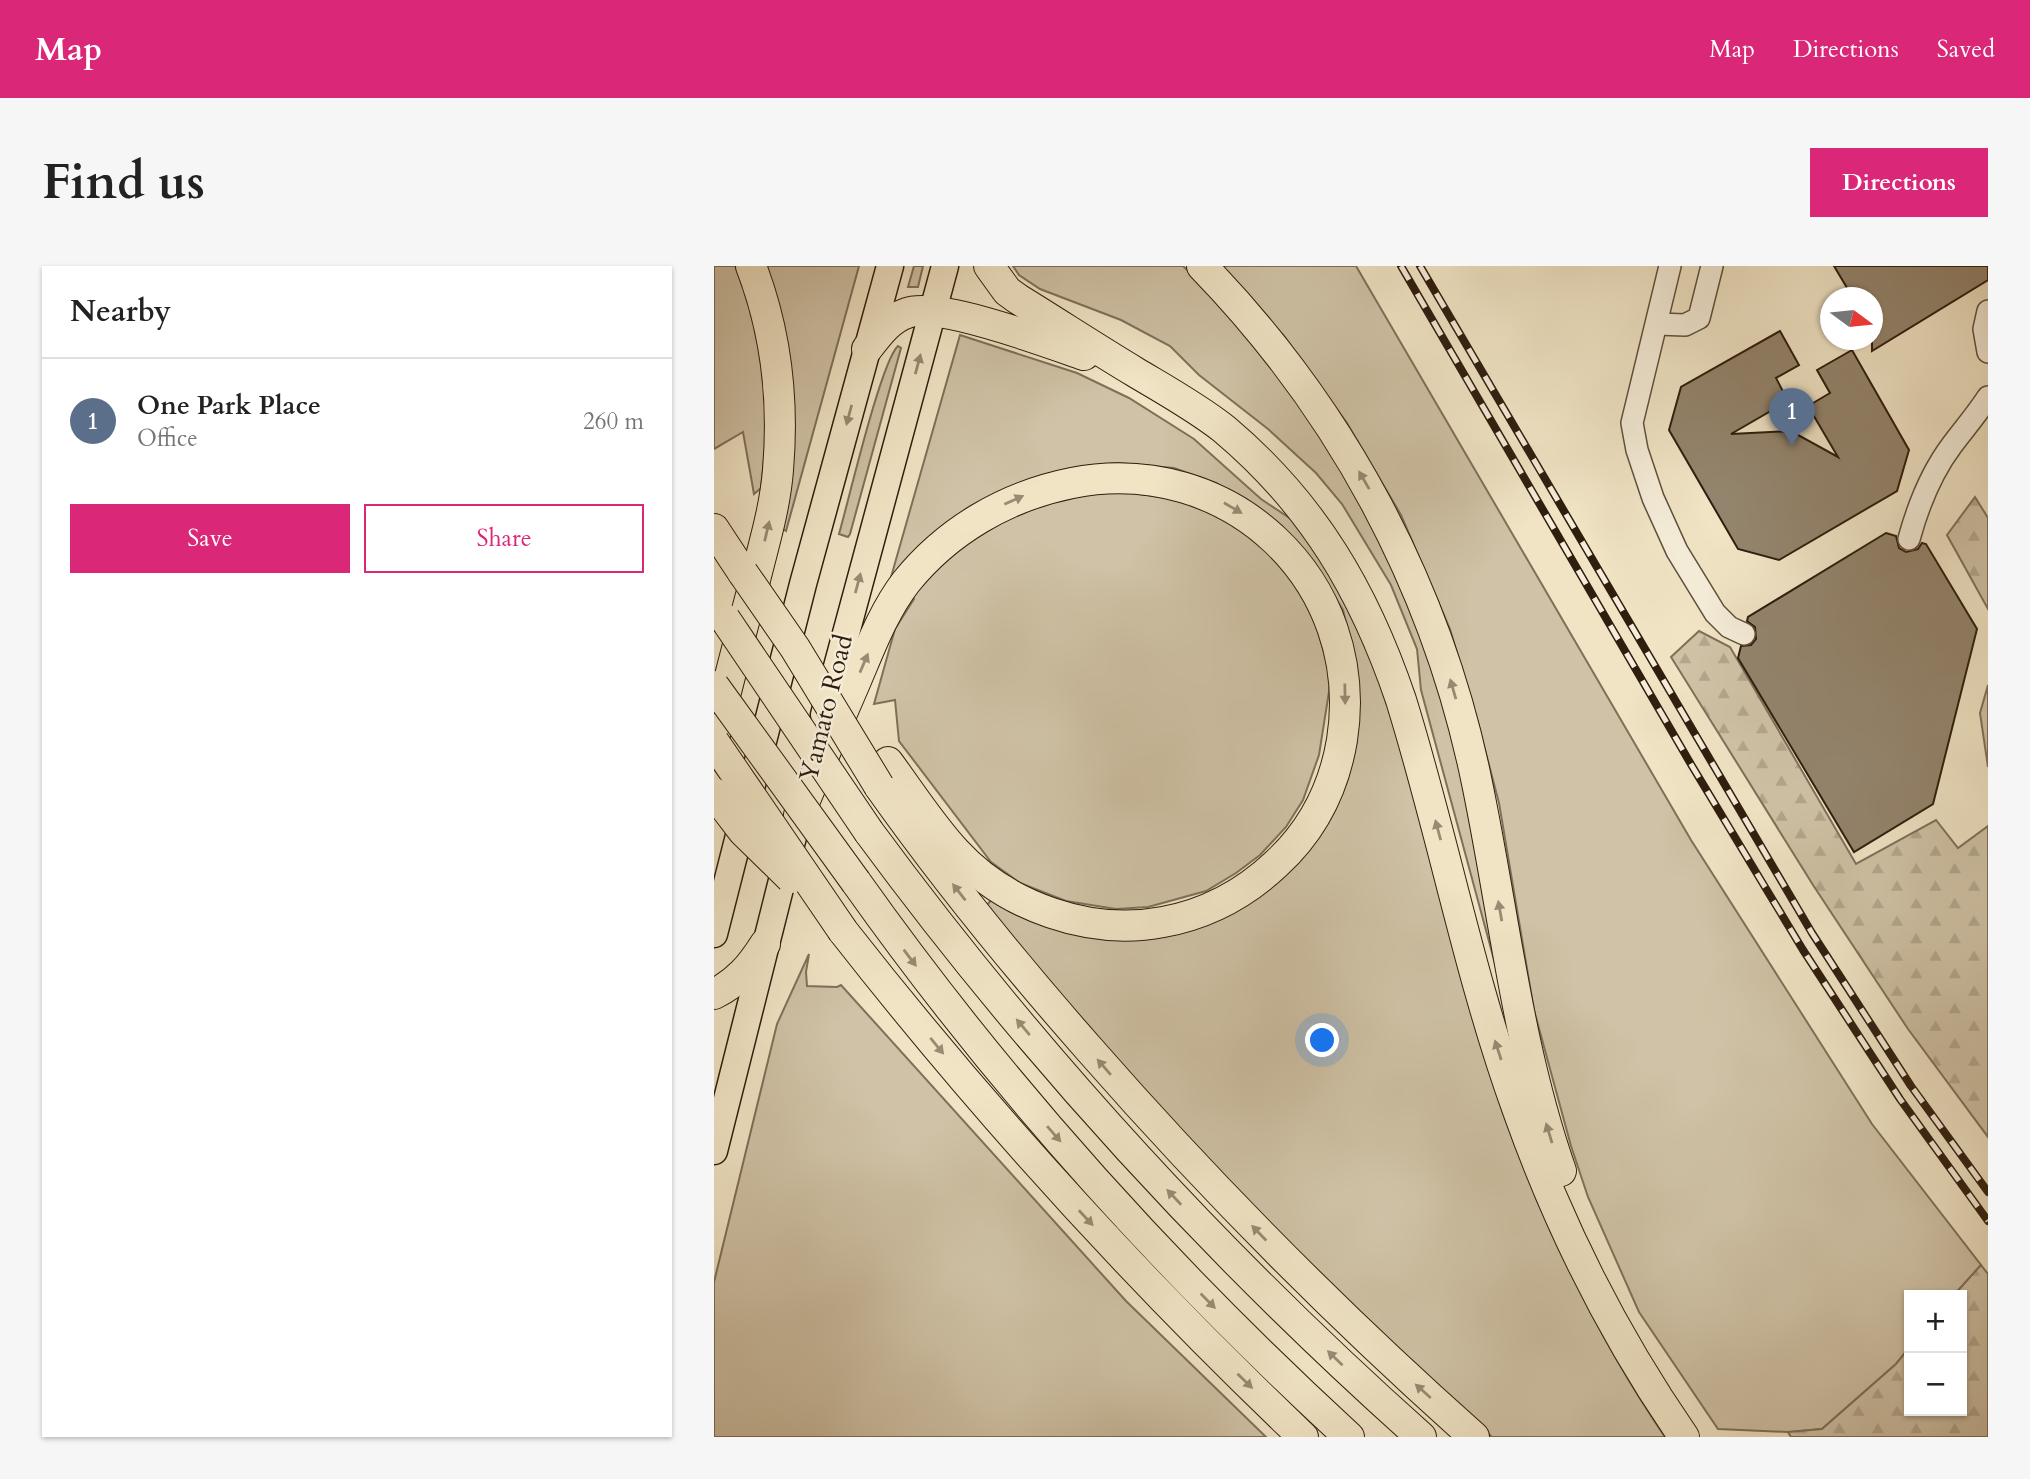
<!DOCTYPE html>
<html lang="en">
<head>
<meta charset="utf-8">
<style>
	body { margin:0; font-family:Cardo,serif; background:#f6f6f6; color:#222 }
	.controls { position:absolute; right:21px; bottom:21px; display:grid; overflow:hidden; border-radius:0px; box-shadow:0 2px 5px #0004 }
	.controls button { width:63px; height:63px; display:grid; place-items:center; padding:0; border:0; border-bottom:2px solid #e0e0e0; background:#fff; color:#222; font:35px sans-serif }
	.compass { position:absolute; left:1106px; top:21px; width:63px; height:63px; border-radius:50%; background:#fff; box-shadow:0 2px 5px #0004; rotate:105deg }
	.you { position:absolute; left:609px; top:775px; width:24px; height:24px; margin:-18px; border:5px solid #fff; border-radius:50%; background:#1a73e8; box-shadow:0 0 0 10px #1a73e833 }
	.badge { display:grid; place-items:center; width:46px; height:46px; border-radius:50%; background:#db2777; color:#fff; font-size:23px; font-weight:700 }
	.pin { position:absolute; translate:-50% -58px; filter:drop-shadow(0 2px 4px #0008) }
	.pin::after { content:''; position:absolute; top:37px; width:24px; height:21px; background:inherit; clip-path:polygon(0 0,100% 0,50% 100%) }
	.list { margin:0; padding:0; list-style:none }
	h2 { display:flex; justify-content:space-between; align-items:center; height:91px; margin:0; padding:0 28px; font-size:30px }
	h2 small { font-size:23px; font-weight:400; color:#767676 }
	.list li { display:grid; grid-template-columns:46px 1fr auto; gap:21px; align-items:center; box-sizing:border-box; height:126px; padding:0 28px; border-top:2px solid #e0e0e0 }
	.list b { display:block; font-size:26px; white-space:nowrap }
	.list p { margin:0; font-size:23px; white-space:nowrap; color:#767676 }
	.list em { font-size:23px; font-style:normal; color:#767676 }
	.actions { display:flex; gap:14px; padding:21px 28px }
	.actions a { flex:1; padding:16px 0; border:2px solid #db2777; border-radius:0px; text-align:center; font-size:24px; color:#db2777 }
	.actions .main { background:#db2777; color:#fff }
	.map { position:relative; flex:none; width:1274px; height:1171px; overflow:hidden; border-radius:0px }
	header { display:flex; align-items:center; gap:42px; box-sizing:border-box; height:98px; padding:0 35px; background:#db2777; color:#fff }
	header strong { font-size:33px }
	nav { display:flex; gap:38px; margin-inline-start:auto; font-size:24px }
	.intro { display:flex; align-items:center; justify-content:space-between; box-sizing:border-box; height:168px; padding:0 42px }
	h1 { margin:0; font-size:49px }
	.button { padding:18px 32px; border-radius:0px; background:#db2777; color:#fff; font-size:24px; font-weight:700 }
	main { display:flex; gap:42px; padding:0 42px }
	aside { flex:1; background:#fff; border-radius:0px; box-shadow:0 2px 5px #0004 }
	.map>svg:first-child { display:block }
</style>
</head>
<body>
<header>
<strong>Map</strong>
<nav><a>Map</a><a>Directions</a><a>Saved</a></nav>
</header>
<div class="intro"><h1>Find us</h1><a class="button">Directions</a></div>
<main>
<aside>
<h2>Nearby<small></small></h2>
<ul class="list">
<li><span class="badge" style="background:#5c6f8a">1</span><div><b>One Park Place</b><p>Office</p></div><em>260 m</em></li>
</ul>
<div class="actions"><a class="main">Save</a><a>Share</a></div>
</aside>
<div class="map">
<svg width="1274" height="1171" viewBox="0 0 1274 1171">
	<defs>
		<pattern id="forest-firs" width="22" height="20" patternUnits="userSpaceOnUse" patternTransform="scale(1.75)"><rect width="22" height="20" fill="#cfc2a6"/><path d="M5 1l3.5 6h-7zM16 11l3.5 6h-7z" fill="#b2a68e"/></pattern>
	</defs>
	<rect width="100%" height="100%" fill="#f0e4c5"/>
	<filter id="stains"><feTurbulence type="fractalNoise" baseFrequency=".00286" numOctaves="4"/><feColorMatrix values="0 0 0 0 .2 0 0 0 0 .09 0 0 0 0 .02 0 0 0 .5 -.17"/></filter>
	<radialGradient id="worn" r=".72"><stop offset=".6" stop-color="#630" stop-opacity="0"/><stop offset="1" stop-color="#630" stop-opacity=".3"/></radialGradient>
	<g fill="#cfc2a6" stroke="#7f705a" stroke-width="2">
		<path d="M0 0H21C39 46 54 102 53 152 53 175 49 199 47 222L40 228 29 166 0 183Z"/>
		<polygon points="49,0 145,0 72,265 67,262"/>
		<polygon points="200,0 209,0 204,21 194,21"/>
		<polygon points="299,0 469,0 488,18 562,105 632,205 674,289 711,381 743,484 783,705 707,424 703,383 677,319 628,238 602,207 554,163 485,109 456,80 407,54 326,23 305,9"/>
		<polygon points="507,0 642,0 977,574 1158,858 1267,999 1240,1029 1195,1029 1195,1082 1182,1098 1108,1163 1074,1166 1004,1163 925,1046 874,931 857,880 820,744 785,537 763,453 736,363 687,249 633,157 570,70"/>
		<path d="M246 69 363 107 415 132 480 173 547 233 580 255 619 310 647 368 666 413 822 932C858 1015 900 1096 951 1171H778L532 939 348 737 271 641 280 631 317 653 533 638 642 454 644 407 629 344 597 292 568 260 547 244 502 217 460 202 403 197 385 199 360 203 177 311Z"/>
		<path d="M184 80 187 82 136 268 134 271 125 268C134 237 167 95 184 80Z"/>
		<path d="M399 224 474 235 520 257 574 303 599 345 617 413 605 489 589 534 572 561 546 589 522 607 492 625 434 641 402 643 352 635 306 617 277 596 185 475 181 434 160 438 181 363 200 333 197 327C226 298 258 269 294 250 322 236 368 230 399 224Z"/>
		<polygon points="95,688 92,706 93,720 123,721 127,719 412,1035 552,1171 0,1171 0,1016 63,758"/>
	</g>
	<g fill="url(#forest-firs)" stroke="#7f705a" stroke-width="2">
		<polygon points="1261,231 1274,252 1274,343 1233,269"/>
		<polygon points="985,365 1016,381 1142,598 1222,554 1244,582 1274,560 1274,871 1194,763 1099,619 957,391"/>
		<polygon points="1274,419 1274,501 1266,447"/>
		<polygon points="1267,999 1274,1008 1274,1171 1077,1171 1074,1166 1108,1163 1182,1098 1195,1082 1195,1145 1248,1145 1248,1029 1240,1029"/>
	</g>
	<g fill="#93846d" stroke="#2f1d0e" stroke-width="2">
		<polygon points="1120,0 1274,0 1274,14 1158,85 1158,32 1139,32"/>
		<polygon points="1066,65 1085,99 1062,112 1074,135 1017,168 1077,165 1124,191 1094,140 1116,127 1103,104 1138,84 1195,184 1183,225 1065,294 1024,283 955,164 967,121"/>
		<polygon points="1172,267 1182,270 1185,282 1192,286 1204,283 1208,277 1212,278 1263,363 1219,538 1140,586 1024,392 1027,380 1037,379 1042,373 1041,361 1033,355 1034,351"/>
	</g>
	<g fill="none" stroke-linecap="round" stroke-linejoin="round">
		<g stroke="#5f4f3c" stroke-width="24">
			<g id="minor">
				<polyline points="956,0 918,157 923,184 939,232 963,285 1001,347 1015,361 1030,368"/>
				<polyline points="1274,45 1270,63 1274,86"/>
				<polyline points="943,58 971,59 985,52 998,0"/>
				<path d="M1195 273C1204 240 1217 207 1238 179 1250 163 1263 148 1274 131"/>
			</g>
		</g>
		<g stroke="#2f1d0e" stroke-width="29">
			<g id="major">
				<polyline points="110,449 231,0"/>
				<polyline points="0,668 89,318 176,0"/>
				<polyline points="0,885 89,531"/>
			</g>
		</g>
		<g stroke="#2f1d0e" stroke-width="32">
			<g id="highway">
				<path d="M275 0 293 25 304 33C343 57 381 82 421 106 451 124 482 141 510 163 599 238 650 325 687 434 729 569 755 709 803 842 844 958 900 1070 970 1171"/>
				<path d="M488 0C627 143 723 321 763 517 790 647 803 779 847 905"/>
				<path d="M153 83C164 69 175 53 193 47 224 35 335 77 370 89"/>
				<polyline points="0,263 29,307"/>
				<path d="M0 473C13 422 26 370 40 318 49 281 61 243 64 204 70 134 62 65 37 0"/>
				<path d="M165 520C230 612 302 700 376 784 496 921 624 1050 760 1171"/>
				<path d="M85 549C103 505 122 461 141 417 156 382 169 346 192 316 234 264 293 230 358 217 515 186 653 315 628 474 620 522 598 565 562 598 530 628 493 648 449 656 376 670 293 641 242 586 217 559 196 526 174 496"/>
				<path d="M155 566C317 786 503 989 707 1171"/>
				<path d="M142 616C286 819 452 1003 635 1171"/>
				<path d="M129 665C270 845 423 1013 589 1171"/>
				<path d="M0 728C24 716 37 700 51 678"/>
			</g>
		</g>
		<use href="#minor" stroke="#f5edd9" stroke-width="21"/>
		<use href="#major" stroke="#f0e4c5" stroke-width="26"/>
		<use href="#highway" stroke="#f0e4c5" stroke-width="30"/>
		<g stroke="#2f1d0e" stroke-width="8">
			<g id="rail">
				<polyline points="687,0 978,500 1089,684 1186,833 1274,955"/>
				<polyline points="706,0 1098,667 1197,820 1274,926"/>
			</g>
		</g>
		<use href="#rail" stroke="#f5edd9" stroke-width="5" stroke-dasharray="16" stroke-linecap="butt"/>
		<g stroke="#2f1d0e" stroke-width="32" stroke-linecap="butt">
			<g id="highway-bridge">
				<polyline points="29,307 81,382 165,520"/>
				<polyline points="11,353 155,566"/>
				<polyline points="0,420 142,616"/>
				<polyline points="0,476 129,665"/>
				<polyline points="0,527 29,565 77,612"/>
			</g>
		</g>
		<use href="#highway-bridge" stroke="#f0e4c5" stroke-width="30"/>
	</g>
	<defs><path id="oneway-solid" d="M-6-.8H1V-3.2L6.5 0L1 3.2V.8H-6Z" transform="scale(1.75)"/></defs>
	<g fill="#998a73">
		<use href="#oneway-solid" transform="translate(204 98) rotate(-75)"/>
		<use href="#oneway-solid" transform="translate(135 149) rotate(105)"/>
		<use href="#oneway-solid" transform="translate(650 214) rotate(-120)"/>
		<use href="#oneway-solid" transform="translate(300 234) rotate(-24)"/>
		<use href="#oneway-solid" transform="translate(519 242) rotate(30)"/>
		<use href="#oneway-solid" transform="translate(53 265) rotate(-77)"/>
		<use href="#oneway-solid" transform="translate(144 317) rotate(-75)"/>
		<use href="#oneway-solid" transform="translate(150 397) rotate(-67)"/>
		<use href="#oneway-solid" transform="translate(739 423) rotate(-106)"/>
		<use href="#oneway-solid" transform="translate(631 428) rotate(89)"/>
		<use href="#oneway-solid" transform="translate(724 564) rotate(-105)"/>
		<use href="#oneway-solid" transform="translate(245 626) rotate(-128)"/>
		<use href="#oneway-solid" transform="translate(786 645) rotate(-100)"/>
		<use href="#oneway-solid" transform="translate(196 692) rotate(53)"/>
		<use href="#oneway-solid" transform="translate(309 761) rotate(-130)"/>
		<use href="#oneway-solid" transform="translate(223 780) rotate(51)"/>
		<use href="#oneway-solid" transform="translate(784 784) rotate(-108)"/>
		<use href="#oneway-solid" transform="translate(390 801) rotate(-131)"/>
		<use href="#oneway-solid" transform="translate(835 867) rotate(-107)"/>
		<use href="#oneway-solid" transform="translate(340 868) rotate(49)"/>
		<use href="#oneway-solid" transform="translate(460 931) rotate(-133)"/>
		<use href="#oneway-solid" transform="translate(372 952) rotate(47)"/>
		<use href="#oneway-solid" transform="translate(545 967) rotate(-134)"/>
		<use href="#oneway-solid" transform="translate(494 1035) rotate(45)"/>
		<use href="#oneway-solid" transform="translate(621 1092) rotate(-136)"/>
		<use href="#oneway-solid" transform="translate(531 1115) rotate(44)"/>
		<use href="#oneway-solid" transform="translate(709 1125) rotate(-138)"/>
	</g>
	<g text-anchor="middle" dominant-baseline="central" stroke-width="5" stroke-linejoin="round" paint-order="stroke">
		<g font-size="26" fill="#2f1d0e" stroke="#f5edd9">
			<text transform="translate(112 442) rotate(-76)">Yamato Road</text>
		</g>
	</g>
	<rect width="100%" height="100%" filter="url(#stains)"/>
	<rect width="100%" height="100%" fill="url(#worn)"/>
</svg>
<div class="controls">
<button>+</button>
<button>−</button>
</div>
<svg class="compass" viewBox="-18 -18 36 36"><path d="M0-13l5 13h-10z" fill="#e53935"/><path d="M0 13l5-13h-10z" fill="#767676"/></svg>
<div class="you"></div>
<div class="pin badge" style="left:1078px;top:180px;background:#5c6f8a">1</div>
</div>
</main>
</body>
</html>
